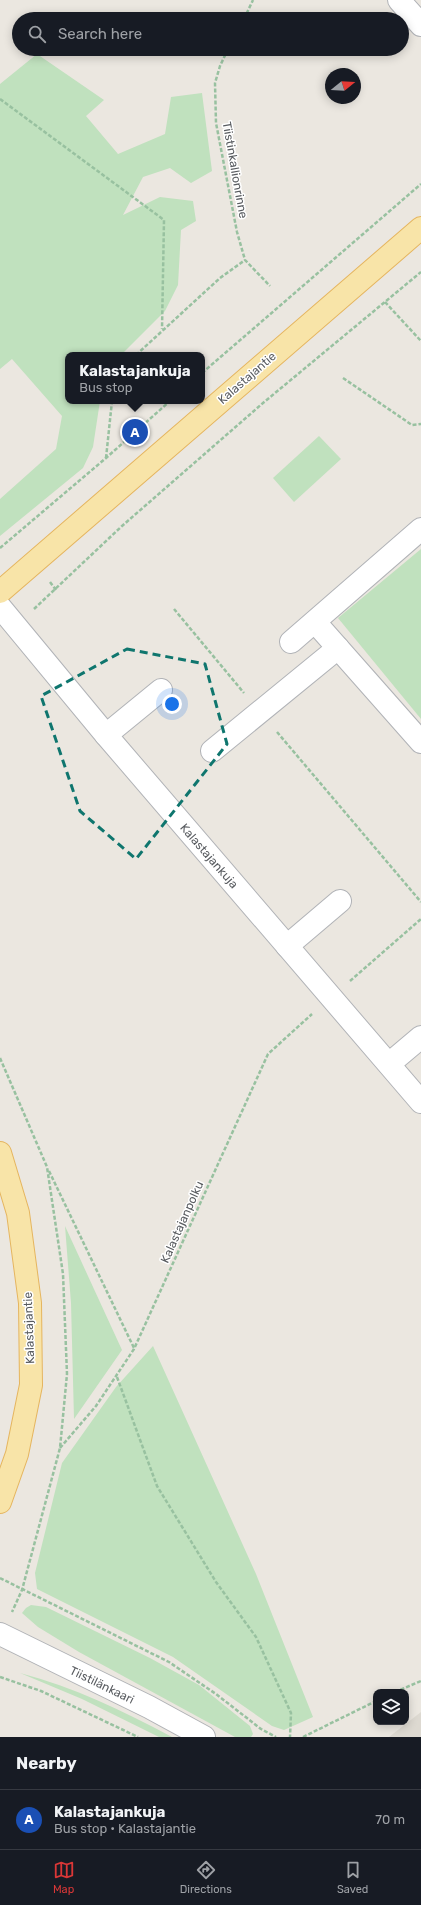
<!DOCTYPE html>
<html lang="en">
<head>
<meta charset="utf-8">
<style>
	body { margin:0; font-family:Rubik,sans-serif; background:#242831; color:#f1f3f6 }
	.controls { position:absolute; right:12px; bottom:12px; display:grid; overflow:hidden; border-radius:8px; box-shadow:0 2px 10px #0003 }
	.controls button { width:36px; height:36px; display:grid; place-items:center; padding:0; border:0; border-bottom:1px solid #363941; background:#171b24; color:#f1f3f6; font:20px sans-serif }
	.compass { position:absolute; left:325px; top:68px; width:36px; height:36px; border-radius:50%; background:#171b24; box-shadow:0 2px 10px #0003; rotate:72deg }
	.you { position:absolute; left:172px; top:704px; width:14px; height:14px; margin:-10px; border:3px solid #fff; border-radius:50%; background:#1a73e8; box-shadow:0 0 0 6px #1a73e833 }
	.badge { display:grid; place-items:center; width:26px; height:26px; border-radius:50%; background:#da3737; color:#fff; font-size:13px; font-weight:700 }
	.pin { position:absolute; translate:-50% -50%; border:2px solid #fff; box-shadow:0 1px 4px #0006 }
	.popup { position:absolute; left:65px; top:352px; width:140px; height:52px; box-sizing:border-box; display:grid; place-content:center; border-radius:8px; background:#171b24; filter:drop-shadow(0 1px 3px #0005); font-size:13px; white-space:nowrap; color:#9ea1a6 }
	.popup b { font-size:15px; color:#f1f3f6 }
	.popup::after { content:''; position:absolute; left:50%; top:100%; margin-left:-8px; border:8px solid transparent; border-top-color:#171b24 }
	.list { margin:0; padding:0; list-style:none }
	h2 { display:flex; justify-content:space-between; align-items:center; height:52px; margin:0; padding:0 16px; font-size:17px }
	h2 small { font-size:13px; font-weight:400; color:#9ea1a6 }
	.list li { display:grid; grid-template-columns:26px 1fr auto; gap:12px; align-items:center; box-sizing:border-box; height:60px; padding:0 16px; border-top:1px solid #363941 }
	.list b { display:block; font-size:15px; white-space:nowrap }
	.list p { margin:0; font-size:13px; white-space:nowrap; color:#9ea1a6 }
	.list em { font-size:13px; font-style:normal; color:#9ea1a6 }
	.icon { flex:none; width:22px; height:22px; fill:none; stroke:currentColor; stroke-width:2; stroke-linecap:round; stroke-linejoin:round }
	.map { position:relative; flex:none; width:421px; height:1737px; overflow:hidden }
	.search { position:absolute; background:#171b24; box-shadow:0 2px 10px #0003; left:12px; right:12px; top:12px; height:44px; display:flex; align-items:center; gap:10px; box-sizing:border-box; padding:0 14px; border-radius:22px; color:#9ea1a6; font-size:15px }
	.sheet { height:112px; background:#171b24 }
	nav { display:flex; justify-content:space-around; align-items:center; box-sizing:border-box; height:56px; border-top:1px solid #363941; background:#171b24; font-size:11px; color:#9ea1a6 }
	nav a { display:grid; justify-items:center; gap:2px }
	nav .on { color:#da3737 }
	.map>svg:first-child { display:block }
</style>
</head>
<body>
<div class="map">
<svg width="421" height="1737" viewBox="0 0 421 1737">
	<rect width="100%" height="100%" fill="#ebe7e0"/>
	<polygon fill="#ddd9d1" points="421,1712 421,1737 389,1737"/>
	<g fill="#c0e1be">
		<polygon points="37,54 104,100 86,116 118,154 165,134 171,97 202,93 212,171 191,183 170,168 143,177 123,215 160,197 193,201 196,221 181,230 178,285 165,311 121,355 68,355 68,401 100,401 93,447 83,468 0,536 0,499 56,449 62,416 12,359 0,369 0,84"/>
		<polygon points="319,436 341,459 294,502 273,478"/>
		<polygon points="421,549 421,719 338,618"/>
		<polygon points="65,1226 122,1350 74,1419 71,1303"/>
		<polygon points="153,1346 256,1574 313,1717 284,1730 272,1726 173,1657 37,1589 35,1573 62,1463 116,1387"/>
		<polygon points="31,1605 46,1607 150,1658 199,1685 250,1726 253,1734 251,1737 235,1737 79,1652 38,1627 22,1613 26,1608"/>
		<path d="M20 1673C74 1687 123 1711 172 1737H159L82 1699Z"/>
	</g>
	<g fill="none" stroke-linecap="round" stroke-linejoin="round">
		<g stroke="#b1b3b7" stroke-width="24">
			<g id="minor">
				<polyline points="399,0 421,25"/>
				<polyline points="0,607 106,735 421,1102"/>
				<polyline points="315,622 421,742"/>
				<polyline points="291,642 421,529"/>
				<polyline points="106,735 161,690"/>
				<polyline points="212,751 338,648"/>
				<polyline points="287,946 340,901"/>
				<polyline points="389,1064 421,1037"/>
				<polyline points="0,1634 149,1707 204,1737"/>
			</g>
		</g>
		<g stroke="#e5b55f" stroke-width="24">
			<g id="major">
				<polyline points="0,592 421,228"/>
				<polyline points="0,1153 18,1213 30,1303 31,1385 17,1454 0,1502"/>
			</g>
		</g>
		<g stroke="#98c1a0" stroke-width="2.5" stroke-dasharray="4 2" stroke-linecap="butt">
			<polyline points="244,19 253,0"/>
			<polyline points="228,49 220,66 215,83 216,123 237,232 245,260 270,286"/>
			<polyline points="0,99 164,220 162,329"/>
			<polyline points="385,302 421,341"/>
			<polyline points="136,355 220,278 245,260"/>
			<polyline points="202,373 421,184"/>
			<polyline points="343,378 412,425 421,424"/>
			<polyline points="106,458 112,401"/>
			<polyline points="0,548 106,458 170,401"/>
			<polyline points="50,582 56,590"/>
			<polyline points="34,609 122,526 263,403 421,272"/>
			<polyline points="174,609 244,693"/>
			<polyline points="277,732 421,902"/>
			<polyline points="350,981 421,919"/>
			<polyline points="0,1058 47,1167 63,1274 67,1374 60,1448 22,1590 12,1612"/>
			<polyline points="49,1171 134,1348"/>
			<polyline points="117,1377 157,1486 216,1582 256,1637 291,1713 290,1737"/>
			<polyline points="60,1448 96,1406 134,1349 268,1054 312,1014"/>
			<polyline points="0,1578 169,1662 216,1694 261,1729 276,1737"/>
			<polyline points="0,1677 41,1691 138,1737"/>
			<polyline points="395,1692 421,1681"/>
			<polyline points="303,1737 376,1701"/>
		</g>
		<use href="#minor" stroke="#fff" stroke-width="22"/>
		<use href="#major" stroke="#f8e4a8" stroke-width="22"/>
	</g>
	<path fill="none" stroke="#0f766e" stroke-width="3" stroke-dasharray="8 5" stroke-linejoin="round" d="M127 649 205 664 227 744 136 859 80 811 41 696Z"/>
	<g text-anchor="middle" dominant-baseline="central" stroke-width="3" stroke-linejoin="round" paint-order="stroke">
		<g font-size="12" fill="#595c60" stroke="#fff">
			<text transform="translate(235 170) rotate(80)">Tiistinkallionrinne</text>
			<text transform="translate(247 378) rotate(-41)">Kalastajantie</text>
			<text transform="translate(209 856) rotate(49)">Kalastajankuja</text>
			<text transform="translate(182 1222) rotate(-66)">Kalastajanpolku</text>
			<text transform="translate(29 1328) rotate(-92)">Kalastajantie</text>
			<text transform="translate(102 1685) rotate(26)">Tiistilänkaari</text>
		</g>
	</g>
</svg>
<div class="controls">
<button><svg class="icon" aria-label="layers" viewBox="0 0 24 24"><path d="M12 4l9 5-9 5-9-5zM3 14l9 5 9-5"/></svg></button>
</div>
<svg class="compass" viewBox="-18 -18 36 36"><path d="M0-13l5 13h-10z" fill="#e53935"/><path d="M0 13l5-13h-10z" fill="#9ea1a6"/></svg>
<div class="you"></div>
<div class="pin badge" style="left:135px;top:432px;background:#1a4fb4">A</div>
<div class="popup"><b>Kalastajankuja</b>Bus stop</div>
<div class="search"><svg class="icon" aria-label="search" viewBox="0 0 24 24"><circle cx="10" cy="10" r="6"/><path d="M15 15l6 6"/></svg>Search here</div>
</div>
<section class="sheet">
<h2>Nearby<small></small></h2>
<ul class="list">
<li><span class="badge" style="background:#1a4fb4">A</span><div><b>Kalastajankuja</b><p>Bus stop · Kalastajantie</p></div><em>70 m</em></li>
</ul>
</section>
<nav>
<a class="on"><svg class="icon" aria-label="map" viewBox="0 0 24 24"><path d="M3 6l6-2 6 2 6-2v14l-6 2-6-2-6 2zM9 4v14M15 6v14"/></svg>Map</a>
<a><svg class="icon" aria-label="directions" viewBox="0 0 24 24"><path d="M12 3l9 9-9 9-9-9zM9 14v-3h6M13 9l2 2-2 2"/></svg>Directions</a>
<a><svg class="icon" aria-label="saved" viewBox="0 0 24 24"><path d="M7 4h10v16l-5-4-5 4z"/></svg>Saved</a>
</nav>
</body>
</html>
